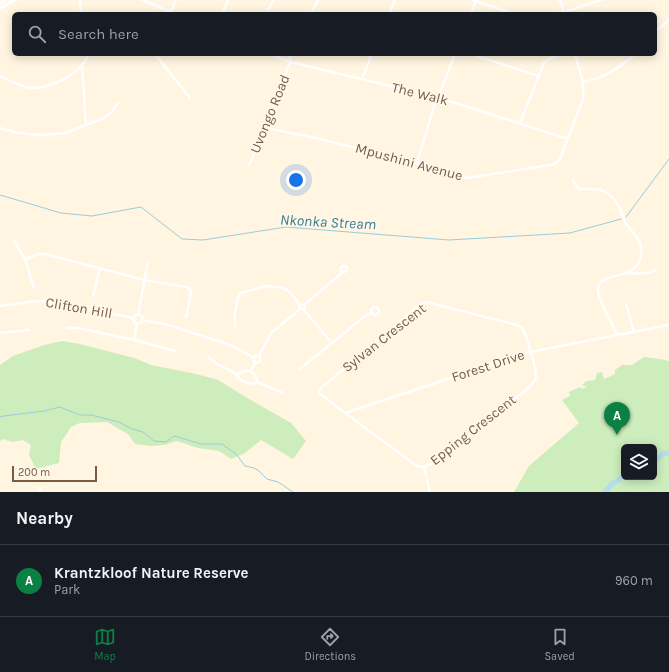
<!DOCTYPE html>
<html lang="en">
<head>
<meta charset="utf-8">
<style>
	body { margin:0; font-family:Karla,sans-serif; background:#20242c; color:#f1f3f6 }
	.controls { position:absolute; right:12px; bottom:12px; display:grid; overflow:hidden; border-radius:6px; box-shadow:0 2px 10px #0003 }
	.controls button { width:36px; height:36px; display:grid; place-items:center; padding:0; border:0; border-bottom:1px solid #363941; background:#171b24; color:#f1f3f6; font:20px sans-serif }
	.scale { position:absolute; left:12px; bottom:10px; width:85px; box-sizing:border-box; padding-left:4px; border:2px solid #785b45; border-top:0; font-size:11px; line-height:14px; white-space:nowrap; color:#785b45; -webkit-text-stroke:3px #fff8e9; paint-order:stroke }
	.you { position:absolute; left:296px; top:180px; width:14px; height:14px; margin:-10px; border:3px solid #fff; border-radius:50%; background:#1a73e8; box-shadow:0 0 0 6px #1a73e833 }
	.badge { display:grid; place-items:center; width:26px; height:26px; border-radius:50%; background:#0b8043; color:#fff; font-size:13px; font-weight:700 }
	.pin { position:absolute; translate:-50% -33px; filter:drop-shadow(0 1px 2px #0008) }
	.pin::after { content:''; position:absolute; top:21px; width:14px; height:12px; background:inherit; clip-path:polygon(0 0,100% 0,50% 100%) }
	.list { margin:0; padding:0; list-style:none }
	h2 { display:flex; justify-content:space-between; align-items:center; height:52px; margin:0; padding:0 16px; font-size:17px }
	h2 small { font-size:13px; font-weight:400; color:#9ea1a6 }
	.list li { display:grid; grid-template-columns:26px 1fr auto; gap:12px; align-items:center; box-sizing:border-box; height:72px; padding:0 16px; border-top:1px solid #363941 }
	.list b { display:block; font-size:15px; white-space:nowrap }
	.list p { margin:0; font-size:13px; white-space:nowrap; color:#9ea1a6 }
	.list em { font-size:13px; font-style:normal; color:#9ea1a6 }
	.icon { flex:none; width:22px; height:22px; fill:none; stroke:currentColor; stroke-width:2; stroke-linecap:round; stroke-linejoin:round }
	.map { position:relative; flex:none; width:669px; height:492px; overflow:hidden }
	.search { position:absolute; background:#171b24; box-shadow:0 2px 10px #0003; left:12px; right:12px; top:12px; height:44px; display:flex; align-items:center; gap:10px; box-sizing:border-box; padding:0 14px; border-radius:6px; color:#9ea1a6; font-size:15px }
	.sheet { height:124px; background:#171b24 }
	nav { display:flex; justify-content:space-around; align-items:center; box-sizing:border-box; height:56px; border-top:1px solid #363941; background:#171b24; font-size:11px; color:#9ea1a6 }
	nav a { display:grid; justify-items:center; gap:2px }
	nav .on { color:#0b8043 }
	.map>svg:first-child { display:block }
</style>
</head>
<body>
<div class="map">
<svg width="669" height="492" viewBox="0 0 669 492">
	<rect width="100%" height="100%" fill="#fff5e0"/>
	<g fill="#cdedbd" fill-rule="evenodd">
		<polygon points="62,341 80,344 134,358 151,365 196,374 218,380 254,402 291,423 306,441 293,459 261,440 245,453 231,459 219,451 198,448 177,441 164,445 151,446 135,444 128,434 107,422 80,423 71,427 61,442 59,463 36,469 29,455 31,445 23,440 12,442 3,439 0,441 0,365 13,356 44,345"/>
		<path d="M644 357 660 359 669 361V492H514L529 466 579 423 562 400 570 396 569 392 580 387 582 389 587 387 582 385 587 381 595 380 597 373 602 372 604 379 615 374V370L622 365H632ZM624 447H654V477H624Z"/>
	</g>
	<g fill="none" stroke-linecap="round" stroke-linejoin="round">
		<g stroke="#98cddd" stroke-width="1">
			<polyline points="0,195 61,213 92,216 141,207 182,239 203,240 286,227 449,240 570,233 621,219"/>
			<polyline points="626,217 669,159"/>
			<polyline points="0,417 4,416 44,411 60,407 80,415 91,415 119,422 132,429 143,432 154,441 166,442 174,436 201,444 222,444 237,455 245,466 254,468 258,470 267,479 278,482 293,492"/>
		</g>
		<g stroke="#b3deea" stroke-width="5">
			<polyline points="654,461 663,454 669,453"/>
			<polyline points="605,492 612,484 624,476"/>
		</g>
		<g stroke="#fff" stroke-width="2.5">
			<polyline points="80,0 81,14"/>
			<polyline points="143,0 175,14"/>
			<polyline points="473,0 514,14"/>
			<polyline points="560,0 564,14"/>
			<polyline points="269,9 273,0"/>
			<polyline points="167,14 168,11 172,9 176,0"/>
			<polyline points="222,14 228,0"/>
			<polyline points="311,14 318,0"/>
			<polyline points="389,14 395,0"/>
			<polyline points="471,14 476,0"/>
			<polyline points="551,14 567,11 601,0"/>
			<polyline points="655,32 669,20"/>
			<polyline points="155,54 190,98"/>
			<polyline points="270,54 290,62 437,97 568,139"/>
			<polyline points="471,54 539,76"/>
			<polyline points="82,65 86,125"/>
			<path d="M0 76C10 81 21 87 32 88 47 89 73 77 82 65 85 62 87 58 88 54"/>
			<polyline points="362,79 372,54"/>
			<path d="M582 82C603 79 620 68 635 54"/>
			<polyline points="520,123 544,63 550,58 563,54"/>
			<polyline points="0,128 14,132 28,134 43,135 65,133 102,119 112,112 118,103"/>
			<path d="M266 128 311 137 417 163 468 178 550 165 555 164 560 159 583 99C585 84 579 69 575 54"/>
			<polyline points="417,163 436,100 441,90 455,54"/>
			<polyline points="249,165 266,128 277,95 290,62 290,57 291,54"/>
			<path d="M573 180 578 188 580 189C584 189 588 189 593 189 605 189 614 197 619 207 622 212 623 217 625 222 630 231 640 237 641 248 642 252 641 256 640 260 631 285 588 267 600 299L617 335"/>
			<polyline points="14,241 25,259 34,288"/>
			<polyline points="25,259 39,254 45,254 144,280 186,287 189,288 191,293 186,317"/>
			<circle cx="344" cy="269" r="3"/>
			<path d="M628 273C638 274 647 274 656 270"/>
			<polyline points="93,296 100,268"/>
			<polyline points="626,304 634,332"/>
			<circle cx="302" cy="307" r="2.5"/>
			<polyline points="304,305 343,272"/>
			<polyline points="0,306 37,301 43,301 134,318"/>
			<circle cx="375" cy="311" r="4"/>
			<polyline points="303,309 332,343"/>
			<circle cx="138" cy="319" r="4.5"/>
			<polyline points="138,315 148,262"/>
			<polyline points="142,320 168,325 224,343 235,347 254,358"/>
			<path d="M235 326C234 318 236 298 241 293L267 286 284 288 290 292 300 305"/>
			<polyline points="67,328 78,328 134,340 175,351"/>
			<polyline points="0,333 29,330"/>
			<polyline points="134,340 137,323"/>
			<circle cx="257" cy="359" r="3.5"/>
			<polyline points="259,356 271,333 300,309"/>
			<path d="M208 357 217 364 237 374 238 378C244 382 251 386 257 382L283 393"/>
			<polyline points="300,369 365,316 372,313"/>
			<polyline points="251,371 255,362"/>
			<polyline points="237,374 244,371 251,371 256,377 257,382"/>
			<path d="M345 413 417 466 424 467 431 464 525 391C529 387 535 383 536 376 537 371 526 332 522 328 520 326 519 326 517 325L426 302 423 303 417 307C385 335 352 362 320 389L319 391V393L345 413 454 377 530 352 669 325"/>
			<polyline points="424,467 430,492"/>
			<polyline points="40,488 41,492"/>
		</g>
		<g stroke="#fff" stroke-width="3.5">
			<polyline points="0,3 6,0"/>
			<polyline points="0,8 15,0"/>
		</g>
	</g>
	<g text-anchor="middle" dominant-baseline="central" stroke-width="3" stroke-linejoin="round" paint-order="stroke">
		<g font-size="14" fill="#785b45" stroke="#fff8e9">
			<text transform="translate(420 94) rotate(14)">The Walk</text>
			<text transform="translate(270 114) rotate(-68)">Uvongo Road</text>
			<text transform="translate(409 162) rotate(15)">Mpushini Avenue</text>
			<text transform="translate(79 308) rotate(10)">Clifton Hill</text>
			<text transform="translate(384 338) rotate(-38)">Sylvan Crescent</text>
			<text transform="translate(488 366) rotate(-18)">Forest Drive</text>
			<text transform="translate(473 430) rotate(-38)">Epping Crescent</text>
		</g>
		<g font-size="15" font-style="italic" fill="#3c7a8e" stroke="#fff8e9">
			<text transform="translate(328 222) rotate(3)">Nkonka Stream</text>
		</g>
	</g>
</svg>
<div class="controls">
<button><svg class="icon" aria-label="layers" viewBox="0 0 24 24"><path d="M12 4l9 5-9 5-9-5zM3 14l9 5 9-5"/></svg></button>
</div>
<div class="scale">200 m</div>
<div class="you"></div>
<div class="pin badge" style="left:617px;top:435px">A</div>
<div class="search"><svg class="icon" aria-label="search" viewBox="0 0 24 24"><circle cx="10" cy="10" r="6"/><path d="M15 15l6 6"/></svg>Search here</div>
</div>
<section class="sheet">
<h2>Nearby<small></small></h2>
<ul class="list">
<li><span class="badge">A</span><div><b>Krantzkloof Nature Reserve</b><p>Park</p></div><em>960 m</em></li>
</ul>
</section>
<nav>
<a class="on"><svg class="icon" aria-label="map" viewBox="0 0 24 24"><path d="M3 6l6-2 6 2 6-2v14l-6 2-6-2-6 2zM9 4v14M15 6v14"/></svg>Map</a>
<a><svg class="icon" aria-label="directions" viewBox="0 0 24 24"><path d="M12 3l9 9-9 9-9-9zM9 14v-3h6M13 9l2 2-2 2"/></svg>Directions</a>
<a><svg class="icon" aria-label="saved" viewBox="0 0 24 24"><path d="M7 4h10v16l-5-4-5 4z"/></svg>Saved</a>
</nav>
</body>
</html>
